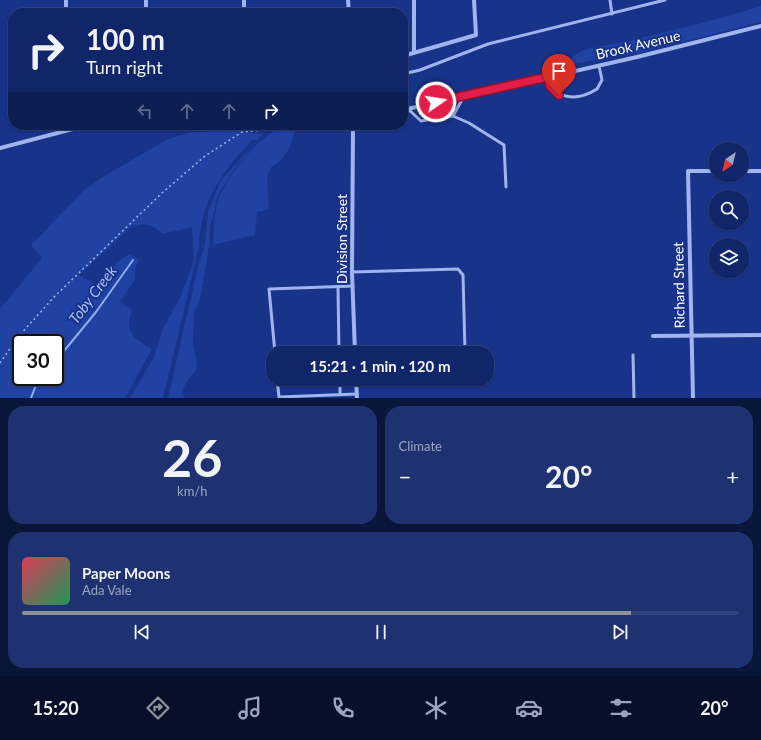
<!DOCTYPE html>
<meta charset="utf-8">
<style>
body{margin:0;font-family:Lato,sans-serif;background:#1e3271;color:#f1f3f6;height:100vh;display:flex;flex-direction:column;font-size:15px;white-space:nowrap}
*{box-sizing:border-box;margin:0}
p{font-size:13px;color:#9ca5c0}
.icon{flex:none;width:22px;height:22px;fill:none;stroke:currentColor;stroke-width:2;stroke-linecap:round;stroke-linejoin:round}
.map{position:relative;height:398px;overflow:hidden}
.details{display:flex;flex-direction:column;gap:8px;padding:8px;background:#091539;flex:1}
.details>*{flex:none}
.guide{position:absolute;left:8px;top:8px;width:400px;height:122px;border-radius:16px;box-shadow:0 1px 3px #0004,0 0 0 1px #30437c;background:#112668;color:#f1f3f6;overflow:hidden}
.needle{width:26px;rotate:215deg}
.buttons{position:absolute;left:709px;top:142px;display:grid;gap:8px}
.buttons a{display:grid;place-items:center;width:40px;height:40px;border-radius:50%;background:#112668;box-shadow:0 1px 3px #0004,0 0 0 1px #30437c;font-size:20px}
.speed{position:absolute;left:12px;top:334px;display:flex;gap:8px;font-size:20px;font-weight:700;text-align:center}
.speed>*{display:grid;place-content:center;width:52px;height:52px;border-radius:50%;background:#112668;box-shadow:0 1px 3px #0004,0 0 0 1px #30437c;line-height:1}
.speed .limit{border:2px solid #111;border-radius:6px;background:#fff;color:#111}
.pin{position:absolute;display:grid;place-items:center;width:34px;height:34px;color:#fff;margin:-41px -17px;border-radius:50% 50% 50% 0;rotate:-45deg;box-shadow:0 0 4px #0007}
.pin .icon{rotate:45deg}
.me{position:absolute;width:44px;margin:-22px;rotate:77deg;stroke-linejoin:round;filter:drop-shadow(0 0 3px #0008)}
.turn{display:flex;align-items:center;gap:14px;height:84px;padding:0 12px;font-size:18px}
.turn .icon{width:52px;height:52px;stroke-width:2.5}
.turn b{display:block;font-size:28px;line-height:34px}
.lanes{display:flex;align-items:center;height:38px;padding:0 12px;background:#0003;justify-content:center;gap:20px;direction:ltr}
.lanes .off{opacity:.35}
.big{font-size:30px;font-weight:700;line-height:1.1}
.details .card{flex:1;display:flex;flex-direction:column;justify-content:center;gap:6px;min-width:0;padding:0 14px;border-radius:16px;background:#1e3271}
.details .dial{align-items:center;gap:0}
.dial b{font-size:52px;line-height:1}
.song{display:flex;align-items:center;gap:12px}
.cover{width:48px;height:48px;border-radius:6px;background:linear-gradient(135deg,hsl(350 70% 55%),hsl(150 70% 35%))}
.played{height:4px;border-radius:2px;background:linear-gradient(90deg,#8c9099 85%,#30437c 85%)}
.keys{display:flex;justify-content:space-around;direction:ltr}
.heat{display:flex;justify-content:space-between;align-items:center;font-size:22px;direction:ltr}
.details .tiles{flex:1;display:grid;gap:8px;grid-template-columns:1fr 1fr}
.card:last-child{grid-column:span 2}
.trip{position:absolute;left:266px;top:346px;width:228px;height:40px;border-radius:16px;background:#112668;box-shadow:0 1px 3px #0004,0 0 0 1px #30437c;font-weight:700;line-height:40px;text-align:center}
.dock{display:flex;height:64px;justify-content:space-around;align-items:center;background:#070f2a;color:#9ca5c0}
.dock .icon{width:28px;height:28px}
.dock .selected{color:#8c9099}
.dock b{font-size:18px;color:#f1f3f6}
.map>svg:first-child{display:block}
</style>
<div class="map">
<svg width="761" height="398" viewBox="0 0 761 398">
<rect width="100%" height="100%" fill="#17338a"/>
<path fill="#2042a3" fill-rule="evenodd" d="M761,6v16l-122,31 -66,11 -1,-6c5,-5 9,-7 16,-9 12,-4 32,-5 45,-9 43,-10 86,-21 128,-34z
M284,125h13l-8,24 -9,12 -9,6 -4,11 2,31 -12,3 -2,23 -42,10c1,-16 1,-36 7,-50 10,-21 29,-46 48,-60 5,-4 11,-6 16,-10z
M236,131l27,3 -31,38 -14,23 -8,33v13l-10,59 -6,12 -1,30 4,21 -1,7 -9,11 -5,10 3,7h-17l31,-136 6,-17 3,-34 13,-31 36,-39 -4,-2c-31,33 -53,62 -54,108l-36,151h-33l24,-41 9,-28 18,-34 9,-23 4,-13 -2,-32 -29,7c-10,-9 -19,-13 -32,-7l-52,48 20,12 18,-25 13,-8 9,6 -4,9v10l-15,23 12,8c-8,23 2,29 20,39l-27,49h-125v-89l42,-51 -11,-13 53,-55 22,-15 62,-36 25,-7zM21,343h34v34h-34z"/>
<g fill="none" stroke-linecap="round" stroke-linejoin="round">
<path stroke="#93acf1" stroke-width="2" d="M55,362l41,-50 37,-52
M31,398l5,-13 7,-8"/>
<path stroke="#a0b5ee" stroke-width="1.5" stroke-dasharray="2 3" stroke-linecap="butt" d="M0,363l18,-26 37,-41 107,-103 43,-37 37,-24 74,-7"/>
<path stroke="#a0b5ee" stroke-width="3" d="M610,0l2,14
M403,74l17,-4 68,-26 177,-44
M547,77c8,24 31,24 50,12l5,-9 -3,-14
M464,96l-11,20 16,7 35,22 2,42
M408,109l13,12 32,-5
M352,272l106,-3 5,6 2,77
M338,287l1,66
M275,353l-6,-64 84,-3
M633,355l1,43
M277,379l2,18 78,-3
M340,379v16"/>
<path stroke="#a0b5ee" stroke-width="4" d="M66,0v13
M146,0v13
M348,0l1,13
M414,0v53
M244,13v-13
M403,56l73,-21 -2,-35
M403,110l234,-53 124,-31
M353,125l-1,147 3,81
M0,148l88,-23
M742,171h19
M653,336l108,-1
M356,379l1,19
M693,398l-5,-227h28"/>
</g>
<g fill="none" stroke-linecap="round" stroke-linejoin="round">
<g stroke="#92132f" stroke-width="10">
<path id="route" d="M436,102l111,-25 3,9 9,9"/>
</g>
<use href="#route" stroke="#e11d48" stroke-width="7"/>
</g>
<g text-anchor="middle" stroke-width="4" stroke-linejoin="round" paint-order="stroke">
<g font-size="14" fill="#fff" stroke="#17338a">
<text transform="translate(638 45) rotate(-13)" y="5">Brook Avenue</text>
<text transform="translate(342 239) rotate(-90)" y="5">Division Street</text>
<text transform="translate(679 285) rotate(-91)" y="5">Richard Street</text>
</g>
<g font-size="15" font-style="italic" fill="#acbff5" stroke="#17338a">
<text transform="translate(93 295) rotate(-53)" y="5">Toby Creek</text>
</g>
</g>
</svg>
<div class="buttons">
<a><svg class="needle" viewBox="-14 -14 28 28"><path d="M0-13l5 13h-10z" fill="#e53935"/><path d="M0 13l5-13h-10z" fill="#9ca5c0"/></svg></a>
<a><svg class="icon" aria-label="search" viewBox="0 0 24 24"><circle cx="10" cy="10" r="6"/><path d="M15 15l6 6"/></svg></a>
<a><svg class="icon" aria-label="layers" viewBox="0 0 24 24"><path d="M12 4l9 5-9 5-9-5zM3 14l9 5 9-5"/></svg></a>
</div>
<div class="speed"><div class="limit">30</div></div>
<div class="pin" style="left:559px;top:95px;background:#d93025"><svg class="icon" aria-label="arrive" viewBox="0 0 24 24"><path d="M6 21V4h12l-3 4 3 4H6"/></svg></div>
<svg class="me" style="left:436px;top:102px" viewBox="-20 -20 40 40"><circle r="17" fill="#e11d48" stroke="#fff" stroke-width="3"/><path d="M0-11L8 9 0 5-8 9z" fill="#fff"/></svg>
<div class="trip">15:21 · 1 min · 120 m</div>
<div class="guide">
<div class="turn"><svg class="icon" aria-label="right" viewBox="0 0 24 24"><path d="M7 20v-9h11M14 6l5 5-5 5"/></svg><div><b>100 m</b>Turn right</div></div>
<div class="lanes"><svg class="icon off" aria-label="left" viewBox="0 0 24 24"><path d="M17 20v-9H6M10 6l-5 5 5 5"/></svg><svg class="icon off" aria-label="ahead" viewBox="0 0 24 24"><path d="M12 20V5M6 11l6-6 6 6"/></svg><svg class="icon off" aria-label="ahead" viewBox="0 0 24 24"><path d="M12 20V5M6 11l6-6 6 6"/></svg><svg class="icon" aria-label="right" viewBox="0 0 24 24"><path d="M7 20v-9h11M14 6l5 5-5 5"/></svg></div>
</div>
</div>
<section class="details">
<div class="tiles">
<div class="card dial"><b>26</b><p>km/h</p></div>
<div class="card"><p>Climate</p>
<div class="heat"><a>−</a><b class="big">20°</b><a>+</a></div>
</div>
<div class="card">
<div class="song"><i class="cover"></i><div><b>Paper Moons</b><p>Ada Vale</p></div></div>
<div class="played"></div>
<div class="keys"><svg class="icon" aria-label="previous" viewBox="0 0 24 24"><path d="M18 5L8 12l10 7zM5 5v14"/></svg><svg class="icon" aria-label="pause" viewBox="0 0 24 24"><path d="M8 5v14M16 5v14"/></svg><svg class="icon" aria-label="next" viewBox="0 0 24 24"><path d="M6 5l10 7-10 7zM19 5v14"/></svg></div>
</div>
</div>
</section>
<nav class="dock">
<b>15:20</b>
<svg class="icon selected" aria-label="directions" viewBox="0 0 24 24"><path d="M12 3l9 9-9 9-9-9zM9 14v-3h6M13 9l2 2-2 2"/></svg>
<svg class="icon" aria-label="music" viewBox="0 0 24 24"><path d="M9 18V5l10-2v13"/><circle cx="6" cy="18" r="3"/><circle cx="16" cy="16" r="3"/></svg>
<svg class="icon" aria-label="phone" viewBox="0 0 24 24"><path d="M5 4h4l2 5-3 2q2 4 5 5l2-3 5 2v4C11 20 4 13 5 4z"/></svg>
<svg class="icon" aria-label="climate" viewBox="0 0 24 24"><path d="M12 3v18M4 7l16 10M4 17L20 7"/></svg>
<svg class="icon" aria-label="car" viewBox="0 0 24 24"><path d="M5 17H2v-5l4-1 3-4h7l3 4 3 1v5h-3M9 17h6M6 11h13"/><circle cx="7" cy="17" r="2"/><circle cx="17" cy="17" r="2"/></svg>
<svg class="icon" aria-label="filters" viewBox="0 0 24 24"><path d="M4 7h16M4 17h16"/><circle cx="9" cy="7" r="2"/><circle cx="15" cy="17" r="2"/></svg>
<b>20°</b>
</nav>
